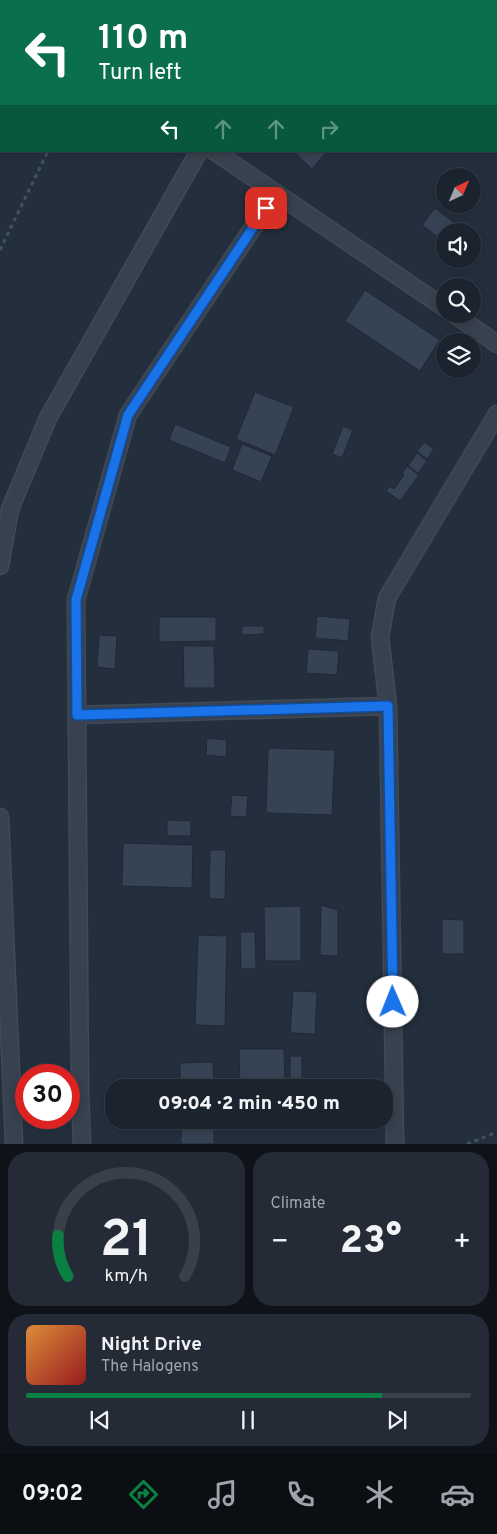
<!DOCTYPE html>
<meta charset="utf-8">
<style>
body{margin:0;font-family:Overpass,sans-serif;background:#242b36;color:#f1f3f6;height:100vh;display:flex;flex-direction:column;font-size:19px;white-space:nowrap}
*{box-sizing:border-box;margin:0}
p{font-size:16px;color:#a0a4aa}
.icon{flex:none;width:28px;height:28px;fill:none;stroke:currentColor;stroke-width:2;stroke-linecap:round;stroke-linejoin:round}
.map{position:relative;height:1144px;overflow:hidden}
.side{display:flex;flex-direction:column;gap:8px;padding:8px;background:#0f1319;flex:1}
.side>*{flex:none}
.hud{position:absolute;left:0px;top:0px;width:498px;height:152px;box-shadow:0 2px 8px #0003,0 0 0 1px #39404a;background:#0b6e4f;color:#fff;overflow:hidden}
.needle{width:32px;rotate:44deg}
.fabs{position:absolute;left:436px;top:168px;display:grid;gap:10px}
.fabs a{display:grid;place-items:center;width:45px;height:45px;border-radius:50%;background:#1b232e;box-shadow:0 2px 8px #0003,0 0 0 1px #39404a;font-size:25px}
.speed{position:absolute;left:15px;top:1064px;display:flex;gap:10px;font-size:25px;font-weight:700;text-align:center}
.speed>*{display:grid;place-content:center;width:65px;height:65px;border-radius:50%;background:#1b232e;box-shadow:0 2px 8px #0003,0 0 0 1px #39404a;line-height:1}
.speed .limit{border:8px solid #d22;background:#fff;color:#111}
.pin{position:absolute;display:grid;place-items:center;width:42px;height:42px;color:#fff;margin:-21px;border-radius:10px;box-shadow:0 2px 8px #0006}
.me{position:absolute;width:55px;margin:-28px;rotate:359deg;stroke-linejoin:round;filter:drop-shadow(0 0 4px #0008)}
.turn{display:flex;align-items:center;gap:18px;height:105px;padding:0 15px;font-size:22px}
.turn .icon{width:65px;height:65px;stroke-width:2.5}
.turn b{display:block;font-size:35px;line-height:42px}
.lanes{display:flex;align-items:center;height:48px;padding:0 15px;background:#0003;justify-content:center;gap:25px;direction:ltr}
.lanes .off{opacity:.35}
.big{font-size:38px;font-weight:800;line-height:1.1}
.side .tile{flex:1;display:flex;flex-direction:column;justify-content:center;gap:8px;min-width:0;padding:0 18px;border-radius:20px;background:#242b36}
.side .dial{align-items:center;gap:0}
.dial svg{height:130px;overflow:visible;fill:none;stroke:#39404a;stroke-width:7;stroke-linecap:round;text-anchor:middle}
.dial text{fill:#f1f3f6;stroke:none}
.song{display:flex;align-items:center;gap:15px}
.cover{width:60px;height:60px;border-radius:8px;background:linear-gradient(135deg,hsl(30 70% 55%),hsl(0 70% 35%))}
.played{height:5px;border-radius:2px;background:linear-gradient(90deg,#0b8043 80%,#39404a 80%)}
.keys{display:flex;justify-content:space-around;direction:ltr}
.heat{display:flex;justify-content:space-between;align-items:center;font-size:28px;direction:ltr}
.side .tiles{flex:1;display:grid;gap:8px;grid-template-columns:1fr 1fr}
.tile:last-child{grid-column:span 2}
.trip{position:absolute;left:105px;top:1079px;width:288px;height:50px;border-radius:20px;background:#1b232e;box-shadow:0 2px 8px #0003,0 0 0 1px #39404a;font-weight:800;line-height:50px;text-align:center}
.tabs{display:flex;height:80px;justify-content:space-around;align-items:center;background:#0b0e12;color:#a0a4aa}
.tabs .icon{width:35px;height:35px}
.tabs .current{color:#0b8043}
.tabs b{font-size:22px;color:#f1f3f6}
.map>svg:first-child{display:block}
</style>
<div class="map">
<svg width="497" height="1144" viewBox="0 0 497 1144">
<rect width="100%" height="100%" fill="#242f3e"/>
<path fill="#364354" stroke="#1f2835" d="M293,151h34l-15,18z
M435,208l29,22 -1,1h-18v16l-8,-6 2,-3 -17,-13z
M365,290l75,50 -20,31 -75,-50z
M255,392l39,15 -19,48 -39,-16z
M175,424l56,23 -6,16 -56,-23z
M343,426l10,4 -11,28 -10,-4z
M424,442l10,7 -7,10 -10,-8z
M242,444l30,12 -11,26 -29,-12z
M417,453l10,8 -9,12 -10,-7z
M407,466l12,9 -19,26 -14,-10 4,-5 4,3 10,-14 -2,-2z
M317,616l33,3 -2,22 -33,-3z
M159,617h57v24l-57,1z
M242,626h22v8l-22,1z
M99,635l18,1 -2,33 -18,-2z
M183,646h31l1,42h-31z
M308,649l31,2 -2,24 -31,-2z
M207,738l20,2 -1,17 -20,-2z
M268,748l67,2 -3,65 -66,-2z
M232,795l16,1 -2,21 -16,-1z
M167,820l24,1v15h-24z
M123,843l70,2 -1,43 -70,-2z
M210,850h16l-1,49h-16z
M321,905l17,5v46l-18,-1z
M301,906v55h-36l-1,-54z
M442,919l22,1v34h-22z
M240,932h15l1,37h-15z
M198,935l29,1 -2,90 -30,-1z
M293,991l24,1 -2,42 -25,-1z
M239,1049h45l1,39h-45z
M290,1056h12v32h-12z
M213,1062l1,26h-34v-25z
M181,1120h33v24h-33z"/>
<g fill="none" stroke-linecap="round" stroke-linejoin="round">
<g stroke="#414a57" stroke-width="19">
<path id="street" d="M282,1l1,-1
M214,151l231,157
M454,314l43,30
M0,566l10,-57 38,-91 151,-267
M77,715l311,-9
M0,817l14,327
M82,1144l-2,-52 -4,-492 52,-185 148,-222
M395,1144l-7,-438 -8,-69 7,-39 110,-184"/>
</g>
<path stroke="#3f5557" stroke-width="3" stroke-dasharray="4 4" stroke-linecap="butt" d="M122,1l1,-1
M0,250l48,-99
M467,1144l30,-12"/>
<use href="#street" stroke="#38414e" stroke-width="16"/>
</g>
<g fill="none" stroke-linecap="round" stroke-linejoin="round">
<g stroke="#114b97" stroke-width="12">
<path id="route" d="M266,208l-138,207 -52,185 1,115 311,-9 5,296"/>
</g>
<use href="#route" stroke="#1a73e8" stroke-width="9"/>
</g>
</svg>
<div class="fabs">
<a><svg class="needle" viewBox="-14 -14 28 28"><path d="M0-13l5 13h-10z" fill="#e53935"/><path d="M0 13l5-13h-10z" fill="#a0a4aa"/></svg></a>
<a><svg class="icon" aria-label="sound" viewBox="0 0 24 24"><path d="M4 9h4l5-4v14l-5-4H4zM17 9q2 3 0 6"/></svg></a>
<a><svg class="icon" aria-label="search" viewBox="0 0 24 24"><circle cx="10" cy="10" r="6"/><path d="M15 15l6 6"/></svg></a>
<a><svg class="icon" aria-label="layers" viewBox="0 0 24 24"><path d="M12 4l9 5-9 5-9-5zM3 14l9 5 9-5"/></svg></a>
</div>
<div class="speed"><div class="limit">30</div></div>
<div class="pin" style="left:266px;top:208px;background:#d93025"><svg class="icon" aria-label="arrive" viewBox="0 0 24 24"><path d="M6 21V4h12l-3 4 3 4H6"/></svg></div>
<svg class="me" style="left:393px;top:1002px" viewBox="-20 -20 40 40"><circle r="19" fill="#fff"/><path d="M0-13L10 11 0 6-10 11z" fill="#1a73e8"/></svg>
<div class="trip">09:04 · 2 min · 450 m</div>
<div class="hud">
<div class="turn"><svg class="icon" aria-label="left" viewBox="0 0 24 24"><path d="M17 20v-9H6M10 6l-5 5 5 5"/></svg><div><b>110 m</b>Turn left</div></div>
<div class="lanes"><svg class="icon" aria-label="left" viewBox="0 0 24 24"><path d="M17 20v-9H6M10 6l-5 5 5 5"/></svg><svg class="icon off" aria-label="ahead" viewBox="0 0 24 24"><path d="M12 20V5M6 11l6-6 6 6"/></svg><svg class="icon off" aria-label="ahead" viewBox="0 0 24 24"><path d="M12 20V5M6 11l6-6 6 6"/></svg><svg class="icon off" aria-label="right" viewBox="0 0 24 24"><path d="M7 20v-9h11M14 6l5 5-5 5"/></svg></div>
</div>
</div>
<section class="side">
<div class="tiles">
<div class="tile dial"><svg viewBox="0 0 100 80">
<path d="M14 69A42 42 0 1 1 86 69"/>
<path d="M14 69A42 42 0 0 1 8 44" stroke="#0b8043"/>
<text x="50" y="56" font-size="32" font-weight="700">21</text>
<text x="50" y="72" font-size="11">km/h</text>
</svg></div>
<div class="tile"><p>Climate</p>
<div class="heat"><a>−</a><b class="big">23°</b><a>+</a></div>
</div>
<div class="tile">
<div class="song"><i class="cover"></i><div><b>Night Drive</b><p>The Halogens</p></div></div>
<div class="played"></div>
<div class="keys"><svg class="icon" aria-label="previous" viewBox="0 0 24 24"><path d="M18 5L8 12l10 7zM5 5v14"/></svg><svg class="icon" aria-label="pause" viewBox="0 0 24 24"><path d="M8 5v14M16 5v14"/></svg><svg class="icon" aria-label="next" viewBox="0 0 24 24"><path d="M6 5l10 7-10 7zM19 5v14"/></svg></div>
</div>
</div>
</section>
<nav class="tabs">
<b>09:02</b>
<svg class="icon current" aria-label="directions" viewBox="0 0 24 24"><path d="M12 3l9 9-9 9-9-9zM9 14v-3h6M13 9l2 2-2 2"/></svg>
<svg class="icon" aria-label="music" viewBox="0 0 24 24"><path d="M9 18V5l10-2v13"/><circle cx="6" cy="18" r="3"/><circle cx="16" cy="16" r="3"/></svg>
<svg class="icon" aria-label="phone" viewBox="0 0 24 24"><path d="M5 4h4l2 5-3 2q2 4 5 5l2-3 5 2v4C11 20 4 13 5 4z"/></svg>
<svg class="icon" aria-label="climate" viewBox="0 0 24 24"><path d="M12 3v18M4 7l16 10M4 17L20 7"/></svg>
<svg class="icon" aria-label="car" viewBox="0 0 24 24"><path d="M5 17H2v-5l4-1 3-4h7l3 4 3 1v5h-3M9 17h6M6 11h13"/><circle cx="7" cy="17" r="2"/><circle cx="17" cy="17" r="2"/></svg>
</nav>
